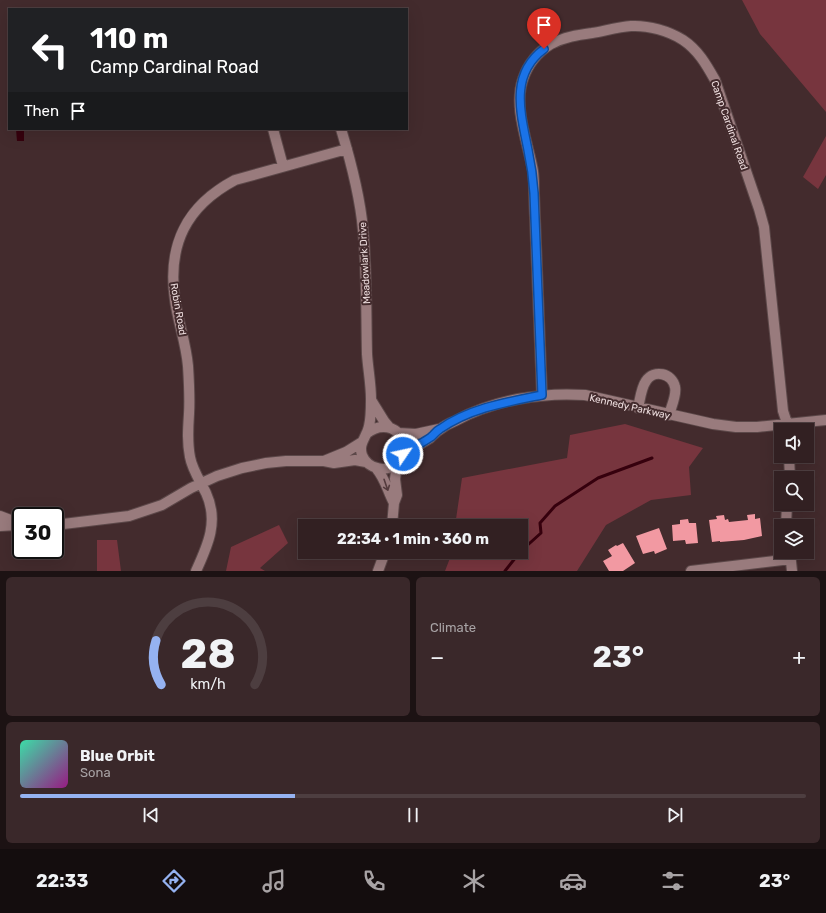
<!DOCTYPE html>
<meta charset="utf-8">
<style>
body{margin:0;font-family:Rubik,sans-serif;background:#3a282a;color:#f1f3f6;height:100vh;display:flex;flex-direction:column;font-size:15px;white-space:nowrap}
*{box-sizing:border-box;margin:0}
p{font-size:13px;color:#a8a3a5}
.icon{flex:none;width:22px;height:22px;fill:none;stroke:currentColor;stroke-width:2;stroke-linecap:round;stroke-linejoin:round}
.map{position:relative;height:571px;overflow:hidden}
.details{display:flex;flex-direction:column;gap:6px;padding:6px;background:#1c1213;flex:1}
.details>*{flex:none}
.guide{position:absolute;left:8px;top:8px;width:400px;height:122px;border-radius:0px;box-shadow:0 4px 16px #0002,0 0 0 1px #4d3e40;background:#202124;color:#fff;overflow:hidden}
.controls{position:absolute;left:774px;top:423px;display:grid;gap:8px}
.controls a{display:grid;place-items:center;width:40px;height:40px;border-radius:0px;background:#322022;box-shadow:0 4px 16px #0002,0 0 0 1px #4d3e40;font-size:20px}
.speed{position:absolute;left:12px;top:507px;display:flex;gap:8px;font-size:20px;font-weight:700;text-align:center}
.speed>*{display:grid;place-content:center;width:52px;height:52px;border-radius:50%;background:#322022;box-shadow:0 4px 16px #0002,0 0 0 1px #4d3e40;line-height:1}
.speed .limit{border:2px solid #111;border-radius:6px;background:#fff;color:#111}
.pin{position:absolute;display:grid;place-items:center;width:34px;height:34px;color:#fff;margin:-41px -17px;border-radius:50% 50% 50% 0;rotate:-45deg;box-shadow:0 0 4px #0007}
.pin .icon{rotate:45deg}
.me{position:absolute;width:44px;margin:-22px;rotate:56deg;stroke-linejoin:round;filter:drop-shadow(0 0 3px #0008)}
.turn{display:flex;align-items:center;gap:14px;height:84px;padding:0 16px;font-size:18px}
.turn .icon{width:52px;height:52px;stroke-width:2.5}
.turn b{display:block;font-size:28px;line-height:34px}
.then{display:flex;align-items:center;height:38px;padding:0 16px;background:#0003;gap:8px;font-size:15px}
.big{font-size:30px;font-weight:700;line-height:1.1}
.details .card{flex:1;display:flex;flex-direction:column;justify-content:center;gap:6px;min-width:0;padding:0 14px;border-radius:6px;background:#3a282a}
.details .dial{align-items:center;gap:0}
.dial svg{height:104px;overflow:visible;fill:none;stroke:#4d3e40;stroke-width:7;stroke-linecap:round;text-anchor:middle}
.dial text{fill:#f1f3f6;stroke:none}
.song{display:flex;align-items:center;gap:12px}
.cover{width:48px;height:48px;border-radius:6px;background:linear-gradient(135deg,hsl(160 70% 55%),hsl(310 70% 35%))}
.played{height:4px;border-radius:2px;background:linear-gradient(90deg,#95b2f1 35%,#4d3e40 35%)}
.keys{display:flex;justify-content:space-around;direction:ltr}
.heat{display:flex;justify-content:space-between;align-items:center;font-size:22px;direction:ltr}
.details .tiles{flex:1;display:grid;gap:6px;grid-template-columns:1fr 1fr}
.card:last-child{grid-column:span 2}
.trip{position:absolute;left:298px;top:519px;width:230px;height:40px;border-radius:0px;background:#322022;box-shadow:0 4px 16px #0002,0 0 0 1px #4d3e40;font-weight:700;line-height:40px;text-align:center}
.dock{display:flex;height:64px;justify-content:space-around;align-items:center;background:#140d0e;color:#a8a3a5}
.dock .icon{width:28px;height:28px}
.dock .on{color:#95b2f1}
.dock b{font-size:18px;color:#f1f3f6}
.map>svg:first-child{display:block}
</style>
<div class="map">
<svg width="826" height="571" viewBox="0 0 826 571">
<rect width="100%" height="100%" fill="#432b2d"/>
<path fill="#77353e" d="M742,0h84v112l-66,-78z
M826,136v39l-8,14 -15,-12z
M625,424l78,24 -14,19 2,28 -40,5 -45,25 -29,46h-132l5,-13 1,-6h70v-26h-66l7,-48 105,-20 3,-23z
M279,525l9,18 -28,25 5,3h-39l5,-24z
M97,540h20l4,31h-24z"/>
<path fill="#36000d" d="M16,129h8v12h-7z"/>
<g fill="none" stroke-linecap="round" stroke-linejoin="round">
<path stroke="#36000d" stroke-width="3" d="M521,551l20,-18 -1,-10 15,-17 43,-28 54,-20
M505,571l15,-19"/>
</g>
<path fill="#f299a2" d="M755,514v5l5,-1 2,18 -18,4 -24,2v-1l-8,1 -3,-22 8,-1 -1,-3 8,-1 1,5 3,-1 1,3 19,-2 -1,-5z
M688,519l1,4h7l2,20 -12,1 -1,-4 -12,1 -1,-16 8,-1v-4z
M659,528l8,21 -12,5 -1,-3 -11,3 -7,-18z
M623,543l12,20 -12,8h-14l-6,-10 9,-5 -4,-6 8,-5 1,1z"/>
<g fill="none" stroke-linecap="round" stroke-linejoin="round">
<g stroke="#5c4849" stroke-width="12">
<path id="minor" d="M273,129l10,37
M341,129c10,33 19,66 22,101 4,40 3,83 4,124 1,15 4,30 4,45 0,9 0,19 -2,27 -2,11 -11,17 -7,29 6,15 27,19 37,6 17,-20 -9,-47 -33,-27
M542,395l-8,-202c0,-7 0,-15 -1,-22 -5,-28 -20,-64 -10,-92 5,-15 15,-27 28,-35 13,-7 27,-9 41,-11 12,-2 26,-6 39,-7 17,-1 38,5 52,14 15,10 23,24 32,40l44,129 5,18 19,184 4,12v7
M371,400l13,21 5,6
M638,408c2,-8 3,-20 8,-27 8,-12 26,-8 29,6 2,8 -4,20 -6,28
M398,433l18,1 23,-5
M402,456c9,-7 18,-12 28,-18 3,-3 6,-6 9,-8 5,-4 11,-7 16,-9 39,-21 86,-29 130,-26l128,29 23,3h21l69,-7
M789,456l1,22
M324,461l22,-9 16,-10
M376,468c10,12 11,22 18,35
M0,516l21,8
M55,525l74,-9 33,-11 29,-17 26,-12 25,-8 24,-5 20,-2h38l10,2 21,-3 11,2
M0,526l18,-1
M392,526l2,-23 3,-8 -2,-16 2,-15
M786,526l1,-22
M790,552l2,19
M196,571c12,-26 23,-50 10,-78 -6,-12 -14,-24 -16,-36 -3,-15 -2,-28 -1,-43 1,-16 0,-32 -1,-48 -2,-23 -10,-44 -13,-66 -8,-55 11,-94 60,-120l112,-31
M378,571l7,-19
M691,571l100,-12"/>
</g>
<use href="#minor" stroke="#997b7d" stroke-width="10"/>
</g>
<defs><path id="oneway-shaft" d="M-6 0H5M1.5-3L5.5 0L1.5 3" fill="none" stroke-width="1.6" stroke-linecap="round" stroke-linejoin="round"/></defs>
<use stroke="#543b3d" href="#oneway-shaft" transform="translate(386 485) rotate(71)"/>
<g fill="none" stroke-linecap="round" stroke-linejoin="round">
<g stroke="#114b97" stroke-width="10">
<path id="route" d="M403,454l-1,2c9,-8 19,-12 29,-19 3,-2 5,-6 9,-8 30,-21 67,-27 102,-34l-8,-202c-1,-15 -3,-29 -6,-43 -7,-36 -19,-75 16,-101"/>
</g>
<use href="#route" stroke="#1a73e8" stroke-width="7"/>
</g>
<g text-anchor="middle" stroke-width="4" stroke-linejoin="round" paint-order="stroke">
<g font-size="10" fill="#edddde" stroke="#432b2d">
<text transform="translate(730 125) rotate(71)" y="4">Camp Cardinal Road</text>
<text transform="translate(364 263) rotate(-93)" y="4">Meadowlark Drive</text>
<text transform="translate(179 309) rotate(80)" y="4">Robin Road</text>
<text transform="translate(630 406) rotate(13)" y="4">Kennedy Parkway</text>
</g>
</g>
</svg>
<div class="controls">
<a><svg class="icon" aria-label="sound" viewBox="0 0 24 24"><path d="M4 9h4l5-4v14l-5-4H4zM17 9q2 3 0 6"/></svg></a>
<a><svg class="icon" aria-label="search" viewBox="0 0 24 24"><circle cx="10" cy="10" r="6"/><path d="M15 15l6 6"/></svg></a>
<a><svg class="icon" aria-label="layers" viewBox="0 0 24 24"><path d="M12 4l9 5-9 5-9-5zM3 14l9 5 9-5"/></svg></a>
</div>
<div class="speed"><div class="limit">30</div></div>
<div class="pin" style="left:544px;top:49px;background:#d93025"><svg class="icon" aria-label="arrive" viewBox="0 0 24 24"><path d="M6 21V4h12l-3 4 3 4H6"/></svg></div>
<svg class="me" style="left:403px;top:454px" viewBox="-20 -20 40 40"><circle r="17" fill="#1a73e8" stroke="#fff" stroke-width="3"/><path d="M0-11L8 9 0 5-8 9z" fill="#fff"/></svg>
<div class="trip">22:34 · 1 min · 360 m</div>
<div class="guide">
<div class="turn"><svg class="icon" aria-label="left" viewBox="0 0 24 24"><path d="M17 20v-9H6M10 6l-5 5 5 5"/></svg><div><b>110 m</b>Camp Cardinal Road</div></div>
<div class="then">Then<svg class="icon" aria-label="arrive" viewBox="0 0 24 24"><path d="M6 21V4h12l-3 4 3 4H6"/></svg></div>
</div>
</div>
<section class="details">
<div class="tiles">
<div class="card dial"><svg viewBox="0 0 100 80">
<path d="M14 69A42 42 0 1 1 86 69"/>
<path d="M14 69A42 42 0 0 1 10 35" stroke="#95b2f1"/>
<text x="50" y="56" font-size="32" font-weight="700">28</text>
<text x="50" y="72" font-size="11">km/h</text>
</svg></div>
<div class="card"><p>Climate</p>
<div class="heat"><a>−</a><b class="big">23°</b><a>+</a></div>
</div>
<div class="card">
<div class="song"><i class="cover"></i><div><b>Blue Orbit</b><p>Sona</p></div></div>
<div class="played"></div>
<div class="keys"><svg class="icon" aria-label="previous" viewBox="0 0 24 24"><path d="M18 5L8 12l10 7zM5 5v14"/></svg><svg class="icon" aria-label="pause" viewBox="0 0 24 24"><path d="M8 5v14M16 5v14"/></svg><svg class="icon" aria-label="next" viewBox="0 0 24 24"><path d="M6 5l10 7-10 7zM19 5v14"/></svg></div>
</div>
</div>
</section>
<nav class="dock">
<b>22:33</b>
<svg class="icon on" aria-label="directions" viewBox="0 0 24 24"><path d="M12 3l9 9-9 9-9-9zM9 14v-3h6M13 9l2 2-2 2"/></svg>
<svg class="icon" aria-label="music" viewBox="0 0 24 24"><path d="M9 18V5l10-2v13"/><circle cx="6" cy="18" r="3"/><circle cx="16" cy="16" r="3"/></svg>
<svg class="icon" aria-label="phone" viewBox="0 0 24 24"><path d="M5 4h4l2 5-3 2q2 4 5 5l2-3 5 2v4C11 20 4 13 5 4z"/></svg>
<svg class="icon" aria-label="climate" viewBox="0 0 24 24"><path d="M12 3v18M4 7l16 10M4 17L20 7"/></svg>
<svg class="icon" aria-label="car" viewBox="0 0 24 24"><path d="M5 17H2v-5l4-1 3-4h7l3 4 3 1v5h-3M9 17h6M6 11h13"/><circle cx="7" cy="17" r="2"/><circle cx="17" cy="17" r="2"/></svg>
<svg class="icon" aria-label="filters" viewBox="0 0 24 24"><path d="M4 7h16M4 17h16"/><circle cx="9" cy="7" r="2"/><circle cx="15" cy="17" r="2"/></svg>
<b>23°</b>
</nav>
